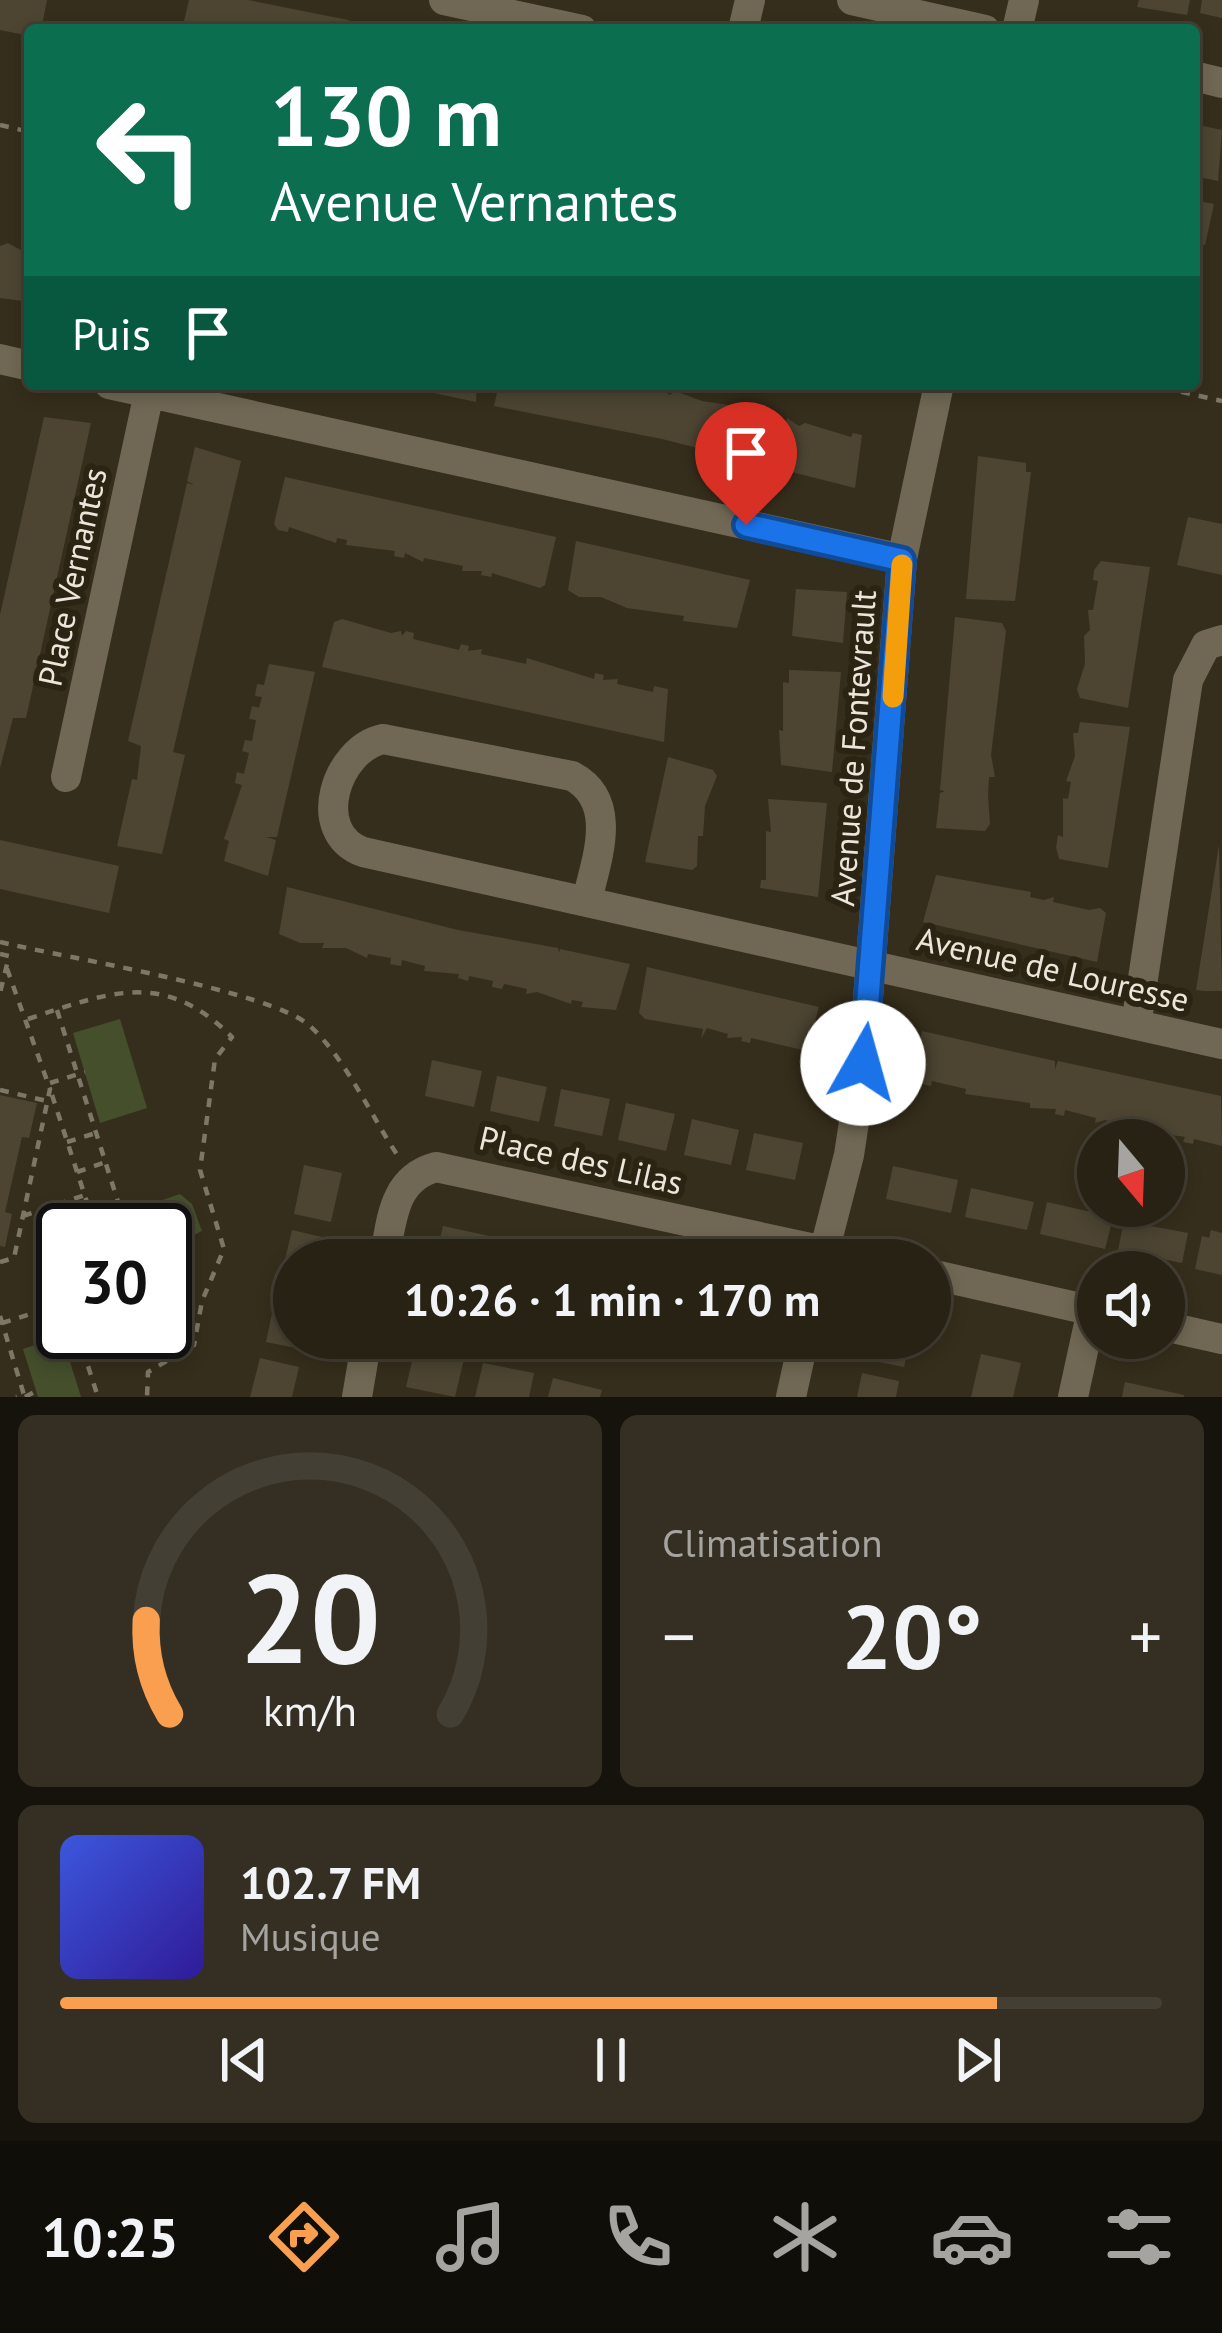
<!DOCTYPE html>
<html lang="fr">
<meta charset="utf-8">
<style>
body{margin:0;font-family:"PT Sans",sans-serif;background:#342f22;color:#f1f3f6;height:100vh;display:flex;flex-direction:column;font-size:45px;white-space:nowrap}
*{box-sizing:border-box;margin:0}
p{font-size:39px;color:#a5a4a0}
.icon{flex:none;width:66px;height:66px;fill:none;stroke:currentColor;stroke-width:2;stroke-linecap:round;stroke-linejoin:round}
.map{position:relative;height:1397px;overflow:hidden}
.panel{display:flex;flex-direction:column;gap:18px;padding:18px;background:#16130c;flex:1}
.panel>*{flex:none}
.banner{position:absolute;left:24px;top:24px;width:1176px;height:366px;border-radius:12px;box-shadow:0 6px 18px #0003,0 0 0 3px #443f34;background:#0b6e4f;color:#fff;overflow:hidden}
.needle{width:78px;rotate:161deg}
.tools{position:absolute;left:1077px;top:1119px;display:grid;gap:24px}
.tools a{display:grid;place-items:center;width:108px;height:108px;border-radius:50%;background:#282215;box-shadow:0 6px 18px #0003,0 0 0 3px #443f34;font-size:60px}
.speed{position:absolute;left:36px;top:1203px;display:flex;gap:24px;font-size:60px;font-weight:700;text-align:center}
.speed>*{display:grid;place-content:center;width:156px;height:156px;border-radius:50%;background:#282215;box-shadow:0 6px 18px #0003,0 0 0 3px #443f34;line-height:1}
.speed .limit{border:6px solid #111;border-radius:18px;background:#fff;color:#111}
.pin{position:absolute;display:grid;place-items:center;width:102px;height:102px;color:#fff;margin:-123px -51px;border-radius:50% 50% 50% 0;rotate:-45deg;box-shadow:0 0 12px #0007}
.pin .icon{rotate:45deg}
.me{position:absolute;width:132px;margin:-66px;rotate:7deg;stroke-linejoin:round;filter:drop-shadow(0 0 9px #0008)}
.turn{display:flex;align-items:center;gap:42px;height:252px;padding:0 48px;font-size:54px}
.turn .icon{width:156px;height:156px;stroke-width:2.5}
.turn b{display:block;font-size:84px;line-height:102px}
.then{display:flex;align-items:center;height:114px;padding:0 48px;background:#0003;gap:24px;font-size:45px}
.big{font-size:90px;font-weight:800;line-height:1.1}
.panel .tile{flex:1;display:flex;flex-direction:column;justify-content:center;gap:18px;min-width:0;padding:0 42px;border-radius:18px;background:#342f22}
.panel .dial{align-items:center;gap:0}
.dial svg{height:312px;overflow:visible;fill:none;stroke:#443f34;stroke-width:7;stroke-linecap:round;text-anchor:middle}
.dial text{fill:#f1f3f6;stroke:none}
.song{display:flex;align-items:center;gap:36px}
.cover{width:144px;height:144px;border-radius:18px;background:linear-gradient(135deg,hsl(230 70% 55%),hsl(250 70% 35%))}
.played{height:12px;border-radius:6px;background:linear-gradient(90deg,#fa9f4f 85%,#443f34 85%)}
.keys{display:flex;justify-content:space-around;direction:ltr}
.heat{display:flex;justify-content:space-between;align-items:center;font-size:66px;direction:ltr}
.panel .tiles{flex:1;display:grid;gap:18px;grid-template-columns:1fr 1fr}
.tile:last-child{grid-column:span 2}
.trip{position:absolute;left:273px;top:1239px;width:678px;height:120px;border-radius:60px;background:#282215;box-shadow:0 6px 18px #0003,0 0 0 3px #443f34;font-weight:800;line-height:120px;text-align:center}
.menu{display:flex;height:192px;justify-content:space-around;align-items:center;background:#100e08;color:#a5a4a0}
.menu .icon{width:84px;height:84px}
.menu .on{color:#fa9f4f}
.menu b{font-size:54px;color:#f1f3f6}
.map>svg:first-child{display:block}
</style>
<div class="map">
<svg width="1222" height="1397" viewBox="0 0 1222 1397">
<rect width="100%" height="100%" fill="#362e1c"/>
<path fill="#454f2c" d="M120,1019l27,89 -47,15 -27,-90z
M180,1194l12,10 10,27 -37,18v-19h-16l-1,-25z
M62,1336l19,61h-43l-15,-48z"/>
<path fill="#4d4532" d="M0,0h47l-6,30h-11v6l-30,-6z
M189,0h59l100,20 19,10h-185z
M1139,0h51l-3,15 -50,-8z
M1202,0h20v18l-22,-5z
M1194,124l28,6 -4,51 -24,-5z
M1194,200l20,4 -9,41 -11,-2z
M8,243l22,12v47l-30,-4v-52z
M411,384h66l-1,18 -66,-14z
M499,384h119l38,7 1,-4 13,8 5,-4 27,10 47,7 -1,4 38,11 1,-5 12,8 6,-3 46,14 2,-4 9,2 -7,53 -193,-49 -168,-33z
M44,417l47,6 -65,295h-13l-13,50v-153z
M195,447l46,14 -68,291 12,3 -23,99 -45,-8 15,-67 5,1 4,-34 -13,-5 59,-258 7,2 -7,-4z
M978,456l48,7v9h5l-16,129 -49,-2z
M285,477l271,60 -11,48 -5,3 -48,-15 -1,4 -10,-2 1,-4h-20l1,-5 -39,-8 -1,4 -18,-9 -1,5 -10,-2 1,-5 -49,-6 1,-5 -10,-2 -1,5 -47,-16 -1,5 -10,-2 -4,-6z
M1188,517l34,7v51l-45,-10z
M576,541l174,39 -13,48 -54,-7 1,-5 -57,-8 -26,-11h-22l-11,-7z
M1101,561l49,6 -22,141 -48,-10 -3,-9 8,-25 -1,-28 6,-6 -2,-20h5l5,-29 -5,-1 1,-10z
M796,589l51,3 -4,51 -51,-7z
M955,617l47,6 4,8 -15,124 4,22h-6l-1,19 2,28 -5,7 -49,-3 4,-35 5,-2 -5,-1z
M342,619l49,14 10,-2 1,5 4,-5 8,2 -1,6 46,11 2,-6 8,2 -1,5 14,-2 -1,5 23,5 22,5 1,-6 67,21 1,-6 9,2 -1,5 15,-1 -1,5 36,8 1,-6 14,3 -4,53 -342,-75 12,-45z
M269,664l46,8 -38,165h-11l10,3 -8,36 -44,-15 5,-20 -5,-2 18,-54 -7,-2 2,-11 7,2 5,-21 -7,-2 3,-11 7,1 4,-21 -7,-1 3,-13 7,2 3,-11 -7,-1 2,-12 7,1z
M789,670l52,2 -9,100 -51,-7 -2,-35 4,1v-49l6,1z
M1080,722l50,5 -22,141 -49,-9 -3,-12 2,-12 5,2v-39l5,1 3,-17 -5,-1 9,-25 -2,-23h5z
M668,757l45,13 4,6 -12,30 -2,30h-5l-1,30 -5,4 -47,-8z
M768,799l59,4 -9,94 -58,-9 1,-8h5v-49l5,1z
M0,840l119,26 -10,47 -109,-24z
M1219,845l3,146h-17l-9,-1z
M936,875l95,17 -1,5 14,3 10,-3 -1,5 36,8 11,-2 6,5 -9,49 -174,-40z
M287,887l171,43 100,18 1,5 1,-4 70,15 -14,46 -35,-3 2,-5 -11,-2 -1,4 -34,-12 -11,2 1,-5 -23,-5 -2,5 -10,-2 1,-6 -24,-5 -1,5 -10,-3 1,-4 -35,-3 1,-5 -23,-6 -1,6 -11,-2 1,-6 -23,-4 -1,4 -21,-10h-24l2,-5h-24l-21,-9z
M647,967l172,40 -12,44 -56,-13 -1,5 -9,-2 1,-4 -15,1 1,-4 -21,-6 -6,11 2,-10 -58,-10 -6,-6z
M922,1031l133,30v8l3,-8 163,35 1,50 -28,-7 -1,5 -10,-2 2,-5 -13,-2 -1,4 -66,-19 -10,3 1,-5 -31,-8 -1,6 -9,-2 1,-5 -26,-1v-5l-65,-9 1,-5 -34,-8 -1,5 -10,-2 -7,-8z
M432,1060l50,11 -8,36 -49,-11z
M497,1076l50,11 -8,35 -49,-11z
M561,1089l49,10 -8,37 -48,-10z
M0,1095l37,8 -8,35 -7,-1 -17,75 7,2 -7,33 -5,-1z
M626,1103l49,11 -9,37 -48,-11z
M692,1119l47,11 -8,35 -47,-10z
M754,1133l49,10 -8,37 -49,-10z
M304,1165l38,8 -11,49 -37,-8z
M893,1166l65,14 -7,33 -65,-14z
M971,1188l63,14 -7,28 -62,-13z
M1047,1202l66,15 -8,32 -65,-15z
M1124,1221l64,12 -6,30 -64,-13z
M443,1226l51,11 -6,23h-53z
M292,1230l34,8 -5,22h-27v20l-13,-3z
M1211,1230l11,3v42l-27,-6 7,-33 7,2z
M528,1242l31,10 -2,8h-49l3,-17 16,3z
M276,1294l18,4v40h9l-2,11 -35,-7z
M731,1338h17l-3,14 -16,-4z
M870,1338h40l-6,29 -39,-8z
M415,1348l49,11 -9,38 -49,-10z
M981,1354l40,9 -8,34h-42z
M260,1358l39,9 -7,30h-42z
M483,1363l51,10 -5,24h-54z
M862,1373l37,8 -3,16h-39z
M553,1378l49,12 -2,7h-52z
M1125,1382l59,13v2h-62z"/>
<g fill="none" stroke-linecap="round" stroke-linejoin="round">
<path stroke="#7e7768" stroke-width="4.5" stroke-dasharray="9 9" stroke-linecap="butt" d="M0,125l30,7
M1146,384l76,17
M0,942c62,15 272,49 310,84 36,33 61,90 88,130
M0,954l9,2 -9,37
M57,1010l70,220
M28,1019c82,-27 136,-50 204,18l-17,22 -15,111 24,79 -22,52 -8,44 -46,27 -1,25
M50,1083l35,-11
M0,1090l47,11
M52,1095l44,135
M67,1142l29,-9
M77,1172l29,-10
M45,1208l18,58
M90,1212l28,-10
M23,1216l62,-21
M0,1262l14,-4 36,-169 -44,-123
M0,1316l24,79 -8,2
M2,1323l61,-19
M77,1332l21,65
M25,1397l11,-6"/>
<path stroke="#706854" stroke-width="30" d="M444,0l138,30
M852,0l133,30
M743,30l7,-30
M1017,30l7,-30
M1194,76l28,7
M0,359l30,7
M109,384l793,175
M66,777l83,-384
M587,900c10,-42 32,-99 -15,-124l-189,-37c-47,10 -74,93 -20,113l859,192
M1136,1025l52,-345 18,-35 16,-5
M384,1260c8,-39 8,-81 52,-93l430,93
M822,1260l27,-105 14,-92 39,-504 37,-175
M930,1274l168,38
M1164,1326l58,13
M357,1397l10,-59
M791,1397l13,-59
M1073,1397l19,-87"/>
</g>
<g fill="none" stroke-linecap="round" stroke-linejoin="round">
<g stroke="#114b97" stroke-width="30">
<path id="route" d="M746,525l156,35 -39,503"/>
</g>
<use href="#route" stroke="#1a73e8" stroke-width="21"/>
<path stroke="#f59e0b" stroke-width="21" d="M893,697l9,-132"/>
</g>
<g text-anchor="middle" stroke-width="12" stroke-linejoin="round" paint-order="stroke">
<g font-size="33" fill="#ebe6db" stroke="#2c2413">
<text transform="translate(72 577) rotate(-78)" y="12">Place Vernantes</text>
<text transform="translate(853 748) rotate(-86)" y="12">Avenue de Fontevrault</text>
<text transform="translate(1053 969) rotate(13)" y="12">Avenue de Louresse</text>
<text transform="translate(581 1160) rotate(13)" y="12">Place des Lilas</text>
</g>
</g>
</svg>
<div class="tools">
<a><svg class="needle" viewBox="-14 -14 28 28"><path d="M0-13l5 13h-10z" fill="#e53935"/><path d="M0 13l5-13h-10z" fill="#a5a4a0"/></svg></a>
<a><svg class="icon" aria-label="sound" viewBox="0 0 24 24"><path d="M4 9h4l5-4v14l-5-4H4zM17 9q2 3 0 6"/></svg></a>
</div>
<div class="speed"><div class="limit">30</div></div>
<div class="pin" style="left:746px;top:525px;background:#d93025"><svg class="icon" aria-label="arrive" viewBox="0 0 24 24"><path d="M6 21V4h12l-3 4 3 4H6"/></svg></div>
<svg class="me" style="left:863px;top:1063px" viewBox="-20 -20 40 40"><circle r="19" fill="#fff"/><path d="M0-13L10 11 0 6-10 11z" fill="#1a73e8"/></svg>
<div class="trip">10:26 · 1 min · 170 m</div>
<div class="banner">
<div class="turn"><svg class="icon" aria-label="left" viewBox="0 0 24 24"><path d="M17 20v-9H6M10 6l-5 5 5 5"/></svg><div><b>130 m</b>Avenue Vernantes</div></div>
<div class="then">Puis<svg class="icon" aria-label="arrive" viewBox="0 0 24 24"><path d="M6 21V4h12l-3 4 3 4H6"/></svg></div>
</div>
</div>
<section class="panel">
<div class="tiles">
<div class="tile dial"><svg viewBox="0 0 100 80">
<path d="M14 69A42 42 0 1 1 86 69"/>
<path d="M14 69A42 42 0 0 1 8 45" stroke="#fa9f4f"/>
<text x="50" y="56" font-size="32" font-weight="700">20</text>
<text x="50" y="72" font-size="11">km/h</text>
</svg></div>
<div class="tile"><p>Climatisation</p>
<div class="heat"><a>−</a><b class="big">20°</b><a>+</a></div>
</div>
<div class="tile">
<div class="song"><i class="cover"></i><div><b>102.7 FM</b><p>Musique</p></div></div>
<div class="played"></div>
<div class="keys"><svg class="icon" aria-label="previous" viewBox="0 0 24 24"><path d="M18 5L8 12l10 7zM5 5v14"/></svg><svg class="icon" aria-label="pause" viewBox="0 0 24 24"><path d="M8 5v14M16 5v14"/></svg><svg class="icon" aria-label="next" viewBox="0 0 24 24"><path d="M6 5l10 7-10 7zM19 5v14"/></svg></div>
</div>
</div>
</section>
<nav class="menu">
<b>10:25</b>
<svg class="icon on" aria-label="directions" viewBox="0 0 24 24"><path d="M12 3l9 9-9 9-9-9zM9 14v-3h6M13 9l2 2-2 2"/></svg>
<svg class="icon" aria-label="music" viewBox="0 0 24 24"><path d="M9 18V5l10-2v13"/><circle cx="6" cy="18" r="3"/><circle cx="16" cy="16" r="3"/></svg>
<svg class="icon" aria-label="phone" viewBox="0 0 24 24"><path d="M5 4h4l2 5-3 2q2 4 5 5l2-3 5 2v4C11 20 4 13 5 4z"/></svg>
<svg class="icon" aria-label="climate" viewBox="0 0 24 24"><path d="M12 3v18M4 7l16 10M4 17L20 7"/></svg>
<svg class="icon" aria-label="car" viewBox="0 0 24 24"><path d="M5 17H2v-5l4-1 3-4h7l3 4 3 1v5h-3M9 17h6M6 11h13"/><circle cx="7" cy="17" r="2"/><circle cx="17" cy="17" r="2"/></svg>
<svg class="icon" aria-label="filters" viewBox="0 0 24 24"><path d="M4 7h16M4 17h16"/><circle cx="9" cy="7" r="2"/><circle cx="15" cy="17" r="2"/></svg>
</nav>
